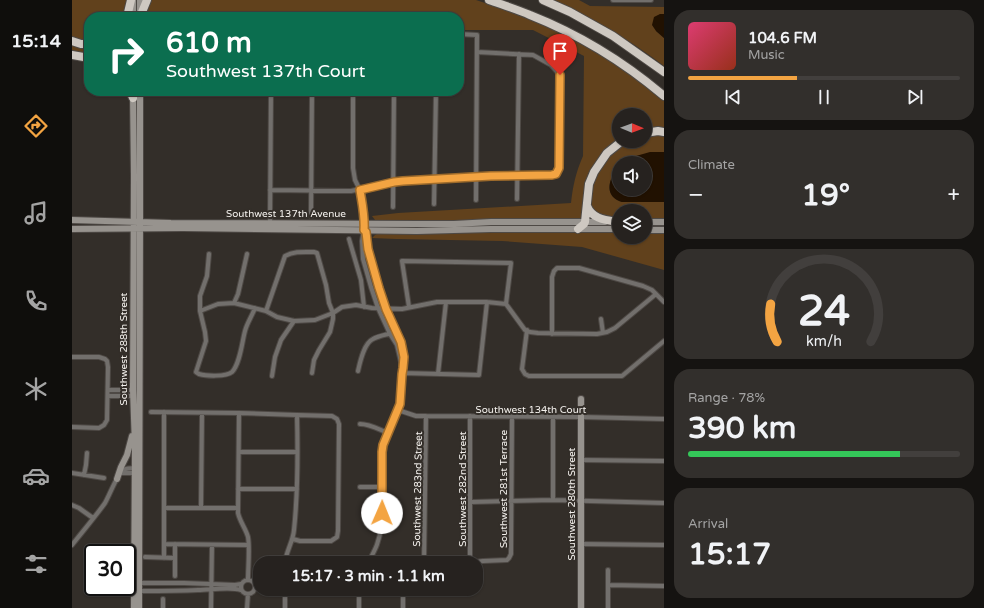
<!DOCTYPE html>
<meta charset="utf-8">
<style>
body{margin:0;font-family:"Varela Round",sans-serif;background:#322f2c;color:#f1f3f6;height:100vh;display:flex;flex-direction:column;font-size:15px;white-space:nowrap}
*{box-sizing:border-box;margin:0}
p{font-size:13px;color:#a4a4a4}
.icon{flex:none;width:22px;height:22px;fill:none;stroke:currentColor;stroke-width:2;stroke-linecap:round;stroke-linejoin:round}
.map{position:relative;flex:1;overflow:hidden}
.panel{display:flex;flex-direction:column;gap:10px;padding:10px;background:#151311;width:320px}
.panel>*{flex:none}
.banner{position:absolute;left:12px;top:12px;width:380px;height:84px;border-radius:16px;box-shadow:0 1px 3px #0004,0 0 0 1px #423f3d;background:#0b6e4f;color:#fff;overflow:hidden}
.needle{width:26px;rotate:91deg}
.buttons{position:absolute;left:540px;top:108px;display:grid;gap:8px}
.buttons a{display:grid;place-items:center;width:40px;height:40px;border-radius:50%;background:#26221f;box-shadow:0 1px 3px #0004,0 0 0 1px #423f3d;font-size:20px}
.speed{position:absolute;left:12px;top:544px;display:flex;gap:8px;font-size:20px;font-weight:700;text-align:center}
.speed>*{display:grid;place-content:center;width:52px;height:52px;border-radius:50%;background:#26221f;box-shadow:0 1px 3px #0004,0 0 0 1px #423f3d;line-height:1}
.speed .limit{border:2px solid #111;border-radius:6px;background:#fff;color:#111}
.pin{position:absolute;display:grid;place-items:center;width:34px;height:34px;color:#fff;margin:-41px -17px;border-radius:50% 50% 50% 0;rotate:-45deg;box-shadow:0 0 4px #0007}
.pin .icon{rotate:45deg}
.me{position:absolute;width:44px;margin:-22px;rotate:1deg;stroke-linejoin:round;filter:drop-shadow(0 0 3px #0008)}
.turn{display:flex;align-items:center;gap:14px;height:84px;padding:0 16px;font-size:18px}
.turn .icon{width:52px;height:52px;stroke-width:2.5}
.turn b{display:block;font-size:28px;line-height:34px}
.big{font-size:30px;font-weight:700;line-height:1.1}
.panel .widget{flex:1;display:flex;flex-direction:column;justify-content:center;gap:6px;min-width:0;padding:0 14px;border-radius:16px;background:#322f2c}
.panel .dial{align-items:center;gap:0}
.dial svg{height:104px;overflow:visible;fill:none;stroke:#423f3d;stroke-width:7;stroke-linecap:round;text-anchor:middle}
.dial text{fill:#f1f3f6;stroke:none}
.song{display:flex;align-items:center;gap:12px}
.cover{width:48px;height:48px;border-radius:6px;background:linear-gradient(135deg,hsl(340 70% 55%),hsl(10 70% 35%))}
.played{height:4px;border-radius:2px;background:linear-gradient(90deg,#f3a442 40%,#423f3d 40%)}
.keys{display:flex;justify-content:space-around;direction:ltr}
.heat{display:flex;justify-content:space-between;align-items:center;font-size:22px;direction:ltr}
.charge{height:6px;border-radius:3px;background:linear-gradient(90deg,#34c759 78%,#423f3d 0)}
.trip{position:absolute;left:181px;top:556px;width:230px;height:40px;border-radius:16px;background:#26221f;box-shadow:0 1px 3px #0004,0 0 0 1px #423f3d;font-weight:700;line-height:40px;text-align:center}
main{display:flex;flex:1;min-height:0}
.menu{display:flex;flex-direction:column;width:72px;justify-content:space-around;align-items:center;background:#0f0e0c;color:#a4a4a4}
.menu .icon{width:28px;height:28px}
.menu .current{color:#f3a442}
.menu b{font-size:18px;color:#f1f3f6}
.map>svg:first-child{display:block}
</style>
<main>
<nav class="menu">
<b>15:14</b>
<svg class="icon current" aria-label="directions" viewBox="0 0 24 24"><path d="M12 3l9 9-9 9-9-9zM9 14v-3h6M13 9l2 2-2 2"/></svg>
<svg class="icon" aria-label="music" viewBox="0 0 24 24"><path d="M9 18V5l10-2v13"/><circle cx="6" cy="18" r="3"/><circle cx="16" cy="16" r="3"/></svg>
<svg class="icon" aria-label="phone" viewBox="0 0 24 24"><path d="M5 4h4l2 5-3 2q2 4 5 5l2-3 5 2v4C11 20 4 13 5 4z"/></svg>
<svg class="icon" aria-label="climate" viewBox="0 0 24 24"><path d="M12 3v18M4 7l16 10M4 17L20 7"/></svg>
<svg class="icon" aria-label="car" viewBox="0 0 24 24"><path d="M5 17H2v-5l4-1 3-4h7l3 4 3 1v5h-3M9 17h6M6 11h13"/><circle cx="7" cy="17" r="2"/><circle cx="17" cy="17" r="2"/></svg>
<svg class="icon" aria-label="filters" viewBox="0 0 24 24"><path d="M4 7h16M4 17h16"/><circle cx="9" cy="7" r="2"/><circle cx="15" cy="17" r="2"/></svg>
</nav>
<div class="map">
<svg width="592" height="608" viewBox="0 0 592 608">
<rect width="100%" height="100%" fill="#332e29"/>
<path fill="#61411c" d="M0,0h55l-1,14 -1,3h-36v25l-17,-3z
M78,0h326l33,11 48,19 40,22 32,21 35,27v29l-19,2v-16h-26v26l-23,24 -13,55 -125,2h-79l-4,-2 -3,-4 26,-3 173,-10c2,-18 5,-31 12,-47l1,-100 -51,-26h-74v-13h-313l1,-9z
M481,0h26l11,6 74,1v7h-4l-4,17 8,7v28c-34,-26 -71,-48 -111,-66z
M0,44l17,2v9l-17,-3z
M592,134v18l-28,4 -9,7h-8v7c-2,2 -6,4 -7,7 -5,11 -3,21 10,25h42v17l-19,-1v-7h-26v7h-15l-9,-3 -5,-12 -1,-6 5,-19 14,-22 17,-13 3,-2h17v-6z
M416,231l131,2v4h26v-4l19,1v36l-82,-23 -80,-6 -106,-2 -24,-1 3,-3 4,-2z"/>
<path fill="#211101" d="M588,14h4v24l-8,-7 -4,-6 2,-8z
M578,152h14v50h-42c-13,-4 -15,-14 -10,-25 1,-3 5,-5 7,-7v19h26v-26h-18l9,-7z"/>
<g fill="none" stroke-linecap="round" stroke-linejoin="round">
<g stroke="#4e4945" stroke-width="6">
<path id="street" d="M541,0h38
M387,34l18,1 -1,165
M281,91v77l2,12 5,10 3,14 2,20 -3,17 1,18 8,28 7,21 12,26 7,11 4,17 1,11 -2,31 -12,29 -5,12 -1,7 -1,74c-1,15 -6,24 -13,37
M198,190l81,1 43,-9 9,-1 88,-5 61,-1 4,-1 3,-6 1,-93 -9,-10 -18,-10 -56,-3
M445,199l2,-145
M362,204l2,-113
M321,207l1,-116
M239,216l1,-125
M198,225l1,-134
M292,230l2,2c2,26 11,51 19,75 7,21 21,38 18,61
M277,239l12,41 3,27
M137,254l-2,22 -7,20v15l5,21 1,9 -10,31 3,2c7,2 27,3 33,-2 8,-8 10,-30 13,-41 2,-8 7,-15 10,-23
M162,303l4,-9 9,-40
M434,304l19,26 5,2 8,1 59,1 10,-2 8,-4 41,-34
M337,307l-7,-46 109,2 -5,41
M128,311l18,-7 16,-1 32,8 11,6 17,4 21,-1 18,-7 9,-6 14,-2 16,3 30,1 35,-7h50l19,2
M194,311l19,-55c9,-5 19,-4 29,-4l3,1 9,32 3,18 4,10v6l-3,13 -11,18 -5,10 -2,13
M529,319l2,14
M455,330l-5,39 3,5 4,2h93l42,-35
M480,334v-57l2,-6 3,-3h22l64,18 9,4 12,12
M0,357h27l6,2 2,2 1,6 -1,53 -3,5 -5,3 -27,-1
M286,371c2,-9 6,-28 15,-32 5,-3 12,-4 19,-6
M330,373l77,2 8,-73
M366,374l8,-72
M200,376l3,-19 6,-17 13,-19
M36,390h25
M36,396h25
M326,410l18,6h10l155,1 83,2
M79,412l88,1 58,2 35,1 5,3 2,5 -1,107 -1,6 -6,4h-31l-7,-2
M167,413l-1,100c2,9 8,16 10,24 2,11 0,31 0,43
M398,416v146
M288,424c10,0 18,5 28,9
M167,452h58
M509,460l83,1
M0,473l32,5
M49,473h15
M12,475l2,-10 1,-12
M288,487h22
M166,489h59
M481,500v-83
M399,502l82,-2 111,3
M0,505l7,3 14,10
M92,508h37l1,-95
M129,508h37
M92,544v-132
M510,544l82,1
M0,545c11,-14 23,-28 33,-42 5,-9 12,-28 18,-33 4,-2 9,-2 13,-2
M73,557l30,1
M92,558v-14l84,1
M213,563c1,-12 8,-21 9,-33 4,-38 4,-76 3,-115
M352,563l2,-147
M395,563l16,-2 24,-1 2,-2 2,-4 1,-137
M536,570v38
M103,576v-32
M169 587a7 7 0 1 1 14 0a7 7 0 1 1-14 0Z
M66,583h46l51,2 6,-1
M536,585l56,1
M331,589v19
M66,590l1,1c20,0 39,0 59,-1 12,0 32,-4 43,0
M91,608v-9
M139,608l1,-63
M175,608l1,-14
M213,608v-19
M287,608v-19"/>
</g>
<g stroke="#4e4945" stroke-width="8">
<path id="secondary" d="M68,13v-13
M61,17v-17
M61,95l1,81 -1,214 2,56 -1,162
M0,220l99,3 247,1h36l37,-2h114
M573,222h19
M0,229l111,-1 234,3 74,-2h128
M573,230h19
M509,399v209
M45,479l4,-12 6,-12 5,-19
M67,608l1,-386v-131"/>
</g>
<g stroke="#4e4945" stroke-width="10">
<path id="highway" d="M417,0c14,5 27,9 41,15 48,19 94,47 134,81
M471,0l27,12 43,24 51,36
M55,17l4,-17
M68,17l7,-17
M0,41l9,3h8
M0,55l17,3
M58,91l3,7
M573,133l13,-2 6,1
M515,206c5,13 18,14 31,16
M506,229l6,-5 1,-2 4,-38 5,-12 13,-19 15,-12"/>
</g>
<use href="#street" stroke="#726f6c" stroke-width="4"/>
<use href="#secondary" stroke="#97938e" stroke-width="6"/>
<use href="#highway" stroke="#cec8c1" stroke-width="8"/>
</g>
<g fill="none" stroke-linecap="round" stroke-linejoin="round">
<g stroke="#9e6b2b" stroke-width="10">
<path id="route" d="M310,513v-61l1,-7 17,-41 2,-30 1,-6 1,-11 -3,-15 -15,-33 -7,-21 -11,-39 -2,-17 -2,-2c1,-14 -2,-27 -4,-40l34,-8 9,-1 88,-5 61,-1 4,-1 3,-6 1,-93"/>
</g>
<use href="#route" stroke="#f3a442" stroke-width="7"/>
</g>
<g text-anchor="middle" stroke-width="4" stroke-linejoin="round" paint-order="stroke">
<g font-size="10" fill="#f5f2ee" stroke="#332e29">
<text x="214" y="217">Southwest 137th Avenue</text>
<text transform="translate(51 349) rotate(-90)" y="4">Southwest 288th Street</text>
<text x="459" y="413">Southwest 134th Court</text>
<text transform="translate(345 489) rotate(-89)" y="4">Southwest 283nd Street</text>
<text transform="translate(390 489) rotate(-90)" y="4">Southwest 282nd Street</text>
<text transform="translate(431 489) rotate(-90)" y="4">Southwest 281st Terrace</text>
<text transform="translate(499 504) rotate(-90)" y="4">Southwest 280th Street</text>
</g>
</g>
</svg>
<div class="buttons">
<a><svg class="needle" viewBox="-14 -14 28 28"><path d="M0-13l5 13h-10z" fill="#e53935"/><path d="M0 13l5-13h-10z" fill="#a4a4a4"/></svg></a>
<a><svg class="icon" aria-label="sound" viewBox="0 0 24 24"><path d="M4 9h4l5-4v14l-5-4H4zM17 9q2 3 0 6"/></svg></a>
<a><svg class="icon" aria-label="layers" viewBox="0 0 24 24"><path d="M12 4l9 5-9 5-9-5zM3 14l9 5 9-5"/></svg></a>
</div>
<div class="speed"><div class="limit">30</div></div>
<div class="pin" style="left:488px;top:75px;background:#d93025"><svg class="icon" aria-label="arrive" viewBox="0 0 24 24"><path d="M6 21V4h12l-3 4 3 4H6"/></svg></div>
<svg class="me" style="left:310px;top:513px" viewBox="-20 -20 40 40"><circle r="19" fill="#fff"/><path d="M0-13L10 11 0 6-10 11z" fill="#f3a442"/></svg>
<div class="trip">15:17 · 3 min · 1.1 km</div>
<div class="banner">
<div class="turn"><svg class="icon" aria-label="right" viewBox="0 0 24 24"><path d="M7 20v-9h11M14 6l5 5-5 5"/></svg><div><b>610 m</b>Southwest 137th Court</div></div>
</div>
</div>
<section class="panel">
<div class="widget">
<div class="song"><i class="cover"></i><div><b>104.6 FM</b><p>Music</p></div></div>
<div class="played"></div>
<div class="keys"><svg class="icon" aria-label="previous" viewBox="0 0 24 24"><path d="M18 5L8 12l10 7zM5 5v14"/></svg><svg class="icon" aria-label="pause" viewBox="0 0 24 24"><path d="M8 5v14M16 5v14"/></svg><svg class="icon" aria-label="next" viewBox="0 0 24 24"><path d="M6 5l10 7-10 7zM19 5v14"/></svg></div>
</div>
<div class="widget"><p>Climate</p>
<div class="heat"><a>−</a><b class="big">19°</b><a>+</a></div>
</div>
<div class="widget dial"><svg viewBox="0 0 100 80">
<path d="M14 69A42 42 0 1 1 86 69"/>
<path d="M14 69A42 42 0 0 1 9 40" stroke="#f3a442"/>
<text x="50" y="56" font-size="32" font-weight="700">24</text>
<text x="50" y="72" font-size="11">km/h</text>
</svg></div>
<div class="widget"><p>Range · 78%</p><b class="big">390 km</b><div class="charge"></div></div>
<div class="widget"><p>Arrival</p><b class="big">15:17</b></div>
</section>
</main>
